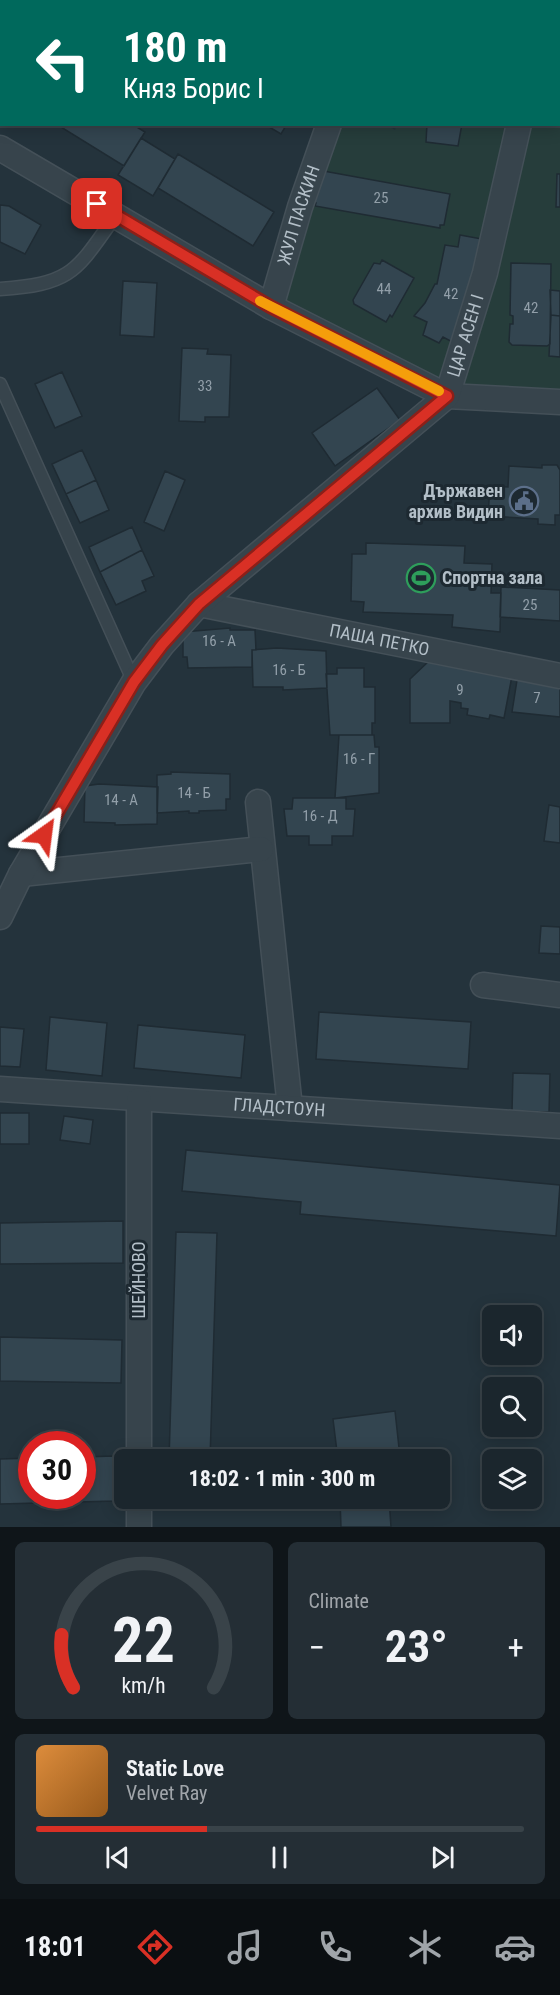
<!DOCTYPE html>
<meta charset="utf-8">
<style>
body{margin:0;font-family:"Roboto Condensed",sans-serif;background:#242e35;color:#f1f3f6;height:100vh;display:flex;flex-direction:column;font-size:22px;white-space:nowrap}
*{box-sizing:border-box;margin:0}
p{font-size:20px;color:#a0a5aa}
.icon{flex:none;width:33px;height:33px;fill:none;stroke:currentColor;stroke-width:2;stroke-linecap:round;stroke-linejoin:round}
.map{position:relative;height:1527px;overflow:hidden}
.details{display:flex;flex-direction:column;gap:15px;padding:15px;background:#0f1519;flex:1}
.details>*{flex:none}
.top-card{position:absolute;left:0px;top:0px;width:561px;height:126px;box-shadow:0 3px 15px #0003,0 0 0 2px #394349;background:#00695c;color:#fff;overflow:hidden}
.tools{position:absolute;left:482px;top:1305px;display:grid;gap:12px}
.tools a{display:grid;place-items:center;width:60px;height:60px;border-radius:9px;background:#1b262d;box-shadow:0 3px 15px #0003,0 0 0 2px #394349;font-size:30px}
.speed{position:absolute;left:18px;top:1431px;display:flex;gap:12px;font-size:30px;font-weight:700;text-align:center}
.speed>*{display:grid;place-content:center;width:78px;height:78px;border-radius:50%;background:#1b262d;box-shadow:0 3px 15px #0003,0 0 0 2px #394349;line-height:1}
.speed .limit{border:9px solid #d22;background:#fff;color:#111}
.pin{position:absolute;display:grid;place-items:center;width:51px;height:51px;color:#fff;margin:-26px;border-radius:12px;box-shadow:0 3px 9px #0006}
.me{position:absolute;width:66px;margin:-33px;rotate:31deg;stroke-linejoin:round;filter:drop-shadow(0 0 4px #0008)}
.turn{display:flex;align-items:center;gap:21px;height:126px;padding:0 24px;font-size:27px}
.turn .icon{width:78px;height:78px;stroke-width:2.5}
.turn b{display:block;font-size:42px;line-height:51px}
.big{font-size:45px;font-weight:700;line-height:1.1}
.details .widget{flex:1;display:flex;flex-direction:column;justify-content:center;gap:9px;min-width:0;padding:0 21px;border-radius:9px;background:#242e35}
.details .dial{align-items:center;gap:0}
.dial svg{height:156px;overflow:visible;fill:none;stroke:#394349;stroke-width:7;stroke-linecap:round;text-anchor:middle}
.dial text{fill:#f1f3f6;stroke:none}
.song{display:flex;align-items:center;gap:18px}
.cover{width:72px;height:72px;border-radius:9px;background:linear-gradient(135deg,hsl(30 70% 55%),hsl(30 70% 35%))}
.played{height:6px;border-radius:3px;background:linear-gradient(90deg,#d93025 35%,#394349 35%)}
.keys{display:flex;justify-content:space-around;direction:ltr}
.heat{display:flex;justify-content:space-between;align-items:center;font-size:33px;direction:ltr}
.details .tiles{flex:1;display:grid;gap:15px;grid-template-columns:1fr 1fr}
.widget:last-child{grid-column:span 2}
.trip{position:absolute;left:114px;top:1449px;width:336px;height:60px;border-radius:9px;background:#1b262d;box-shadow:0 3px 15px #0003,0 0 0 2px #394349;font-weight:700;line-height:60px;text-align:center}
.tabs{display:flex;height:96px;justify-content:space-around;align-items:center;background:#0b0f12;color:#a0a5aa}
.tabs .icon{width:42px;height:42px}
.tabs .selected{color:#d93025}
.tabs b{font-size:27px;color:#f1f3f6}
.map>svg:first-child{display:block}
</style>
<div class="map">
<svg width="560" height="1527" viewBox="0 0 560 1527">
<rect width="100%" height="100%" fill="#24333c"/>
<path fill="#263d3b" d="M420,0h140v402l-113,-6 -176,-89 58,-182h58l8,5 2,-6h163v-122z"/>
<path fill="#334550" stroke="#1f2b33" stroke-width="1.5" d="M286,0h91l-92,2z
M56,124h76l13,8 -21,34z
M264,124h23l-6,10z
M427,124h35l-4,22 -32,-4z
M141,138l34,21 -22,37 -35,-21z
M178,154l96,58 -21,34 -95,-58z
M318,170l132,24 -6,31h-4v3l-125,-22 1,-3 -3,-1z
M557,174h3v33h-4z
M0,205l9,1 32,19 -16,29 -25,-12z
M460,235l22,4 -24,106 -15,-8 -4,6 -16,-8 4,-13 -13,-6 11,-13 10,-19h2l8,-39 13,2z
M382,260l32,18 -22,39 -2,-2 -4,7 -32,-18 -1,-4 21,-37 6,1z
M511,263l40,1 -1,80 -3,2 -35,-1 -3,-3 1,-18h3v-8l-3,-1z
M123,281l34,2 -3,54 -34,-2z
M550,290l10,1v25l-9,-1z
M551,315l9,1v41l-11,-1z
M182,348l26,1 -1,5 24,1 -2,62h-24v5l-26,-1z
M62,372l20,44 -27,12 -20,-44z
M377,388l23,32 -65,46 -23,-33z
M82,450l14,30 -30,14 -14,-30z
M542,465h15l3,5v45h-5v10l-17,-1v-5l-50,-3 2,-30 18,1 1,-21 33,2z
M165,471l20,9 -21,51 -20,-9z
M96,480l13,30 -29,13 -14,-29z
M132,527l10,23 -42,22 -11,-25z
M366,543l99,3 -1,17 28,1 -1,29h10l-1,39 -48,-5 1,-12 -90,-3 1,-10 -13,-1 1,-47h14z
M142,550l12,26 -12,5 4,10 -30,14 -16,-33z
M501,587l59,3v31l-60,-4z
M230,628v2h25l1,20h-4v17l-64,1 -1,-11h-4v-25z
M277,648l49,3 1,37 -44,2v-3h-30l-1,-37z
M429,661l83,15 -8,42 -14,-3 -1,4 -22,-4 1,-6 -7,-1v-5l-11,-2v22h-40v-44z
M337,668h27v19h11v36h-3v12h-42l-4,-61h11z
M518,674l42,10v33l-48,-5z
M339,735h35l1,12h4v46l-44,5z
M171,772l59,2v25h-4v11l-27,1v2h-10v-2l-32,2v-38l14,-1z
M99,784l59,3 -1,37 -42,1v-2l-31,-1 1,-36z
M293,798h53v11h9l-2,27h-21v9h-23v-9h-22l-3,-27h8z
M549,805l11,2v36l-16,-2z
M541,926l19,1v27l-21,-1z
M319,1012l152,10 -3,47 -152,-10z
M50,1017l57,6 -5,53 -56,-6z
M138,1025l107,10 -4,43 -107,-10z
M0,1027l24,2 -4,38 -20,-1z
M513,1073l37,1 -1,38 -37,-1z
M0,1113h29v31h-29z
M64,1116l29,4 -3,24 -30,-4z
M186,1150l374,35 -4,51 -256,-22 1,-12 -119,-11z
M123,1221v42l-123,1v-41z
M176,1232l41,1 -7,227h-41z
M0,1337l122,3 -1,43 -121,-2z
M395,1411l5,46 -62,3 -5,-41z
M114,1456l1,45 -115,3v-45l32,-1v38h50v-39z
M168,1498h40v6l-40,-2z
M389,1498l2,29h-50l-1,-28z"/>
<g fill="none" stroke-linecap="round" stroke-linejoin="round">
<g stroke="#445058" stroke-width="15">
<path id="service" d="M0,289c73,-5 76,-18 116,-74
M0,384l134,298"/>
</g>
<g stroke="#445058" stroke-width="27">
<g id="minor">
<path d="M217,0l2,2"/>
<path d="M540,2v-2"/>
<path d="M0,148l271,159 176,89 113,6"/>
<path id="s1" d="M271,307l29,-100 29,-83"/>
<path id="s2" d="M199,604l361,72"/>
<path d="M258,802l32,306"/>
<path d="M21,874l240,-25"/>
<path id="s3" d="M0,917l21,-43 113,-192 28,-37 37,-41 248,-208 38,-123 34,-149"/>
<path d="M483,985l77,10"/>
<path id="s4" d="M0,1089l560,37"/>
<path d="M139,1460v-360"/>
<path d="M139,1527v-29"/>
</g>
</g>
<use href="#service" stroke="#37444c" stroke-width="12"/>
<use href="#minor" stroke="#37444c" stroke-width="24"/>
</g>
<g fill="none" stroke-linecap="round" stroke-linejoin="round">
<g stroke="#8d1f18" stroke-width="15">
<path id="route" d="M44,835l90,-153 28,-37 37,-41 248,-208 -176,-89 -174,-103"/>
</g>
<use href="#route" stroke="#d93025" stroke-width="10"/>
<path stroke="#f59e0b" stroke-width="10" d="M260,301l179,90"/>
</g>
<defs>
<g id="civic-ring" transform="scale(1.5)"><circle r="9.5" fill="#1d2931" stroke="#5c6f8a" stroke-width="1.5"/><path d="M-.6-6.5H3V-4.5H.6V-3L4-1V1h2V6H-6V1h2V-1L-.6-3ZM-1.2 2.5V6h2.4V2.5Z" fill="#5c6f8a"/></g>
<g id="stadium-ring" transform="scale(1.5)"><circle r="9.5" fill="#1d2931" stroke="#2e9e5b" stroke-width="1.5"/><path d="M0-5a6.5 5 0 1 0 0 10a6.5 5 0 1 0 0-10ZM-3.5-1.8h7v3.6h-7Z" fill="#2e9e5b"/></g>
</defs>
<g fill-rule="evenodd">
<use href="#civic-ring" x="524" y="501"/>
<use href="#stadium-ring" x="421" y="578"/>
</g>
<g text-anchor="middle" stroke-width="6" stroke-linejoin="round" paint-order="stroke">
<g font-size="15" fill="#929fa9">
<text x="381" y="203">25</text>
<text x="384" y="294">44</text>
<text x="451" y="299">42</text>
<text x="531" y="313">42</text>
<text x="205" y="391">33</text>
<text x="530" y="610">25</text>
<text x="219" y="646">16 - А</text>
<text x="289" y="675">16 - Б</text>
<text x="460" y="695">9</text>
<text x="537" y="703">7</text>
<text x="359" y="764">16 - Г</text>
<text x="194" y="798">14 - Б</text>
<text x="121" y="805">14 - А</text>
<text x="320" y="821">16 - Д</text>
</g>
<g font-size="18" fill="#b3bfc8" stroke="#1d2931">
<text dy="6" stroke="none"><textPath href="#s1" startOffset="96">ЖУЛ ПАСКИН</textPath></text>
<text dy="6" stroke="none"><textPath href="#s3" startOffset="759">ЦАР АСЕН I</textPath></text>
<text dy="6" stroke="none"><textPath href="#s2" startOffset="184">ПАША ПЕТКО</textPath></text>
<text dy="6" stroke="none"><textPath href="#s4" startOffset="280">ГЛАДСТОУН</textPath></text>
<text transform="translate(139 1280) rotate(-90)" y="6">ШЕЙНОВО</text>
</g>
<g font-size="18" font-weight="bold" fill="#b3bfc8" stroke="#1d2931" text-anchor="end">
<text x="503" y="497">Държавен<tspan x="503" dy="21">архив Видин</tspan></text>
<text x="442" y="584" text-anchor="start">Спортна зала</text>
</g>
</g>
</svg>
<div class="tools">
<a><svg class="icon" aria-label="sound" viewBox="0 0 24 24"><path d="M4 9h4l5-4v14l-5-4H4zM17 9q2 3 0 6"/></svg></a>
<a><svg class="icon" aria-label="search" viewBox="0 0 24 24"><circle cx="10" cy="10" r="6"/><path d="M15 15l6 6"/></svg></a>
<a><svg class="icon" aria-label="layers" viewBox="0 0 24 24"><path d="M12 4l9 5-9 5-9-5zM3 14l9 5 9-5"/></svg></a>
</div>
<div class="speed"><div class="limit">30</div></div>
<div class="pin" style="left:97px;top:204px;background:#d93025"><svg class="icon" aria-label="arrive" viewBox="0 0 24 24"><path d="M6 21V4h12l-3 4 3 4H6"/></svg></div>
<svg class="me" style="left:44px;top:835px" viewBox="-20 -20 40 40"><path d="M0-17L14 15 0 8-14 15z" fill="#d93025" stroke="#fff" stroke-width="4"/></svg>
<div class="trip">18:02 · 1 min · 300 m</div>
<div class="top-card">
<div class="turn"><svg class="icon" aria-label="left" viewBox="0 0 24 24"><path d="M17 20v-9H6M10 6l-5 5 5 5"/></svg><div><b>180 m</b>Княз Борис I</div></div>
</div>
</div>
<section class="details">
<div class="tiles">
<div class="widget dial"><svg viewBox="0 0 100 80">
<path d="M14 69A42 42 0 1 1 86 69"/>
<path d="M14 69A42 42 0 0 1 8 42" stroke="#d93025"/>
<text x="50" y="56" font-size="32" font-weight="700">22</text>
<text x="50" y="72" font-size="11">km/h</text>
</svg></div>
<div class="widget"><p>Climate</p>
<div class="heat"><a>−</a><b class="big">23°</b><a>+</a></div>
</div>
<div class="widget">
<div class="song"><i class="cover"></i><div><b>Static Love</b><p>Velvet Ray</p></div></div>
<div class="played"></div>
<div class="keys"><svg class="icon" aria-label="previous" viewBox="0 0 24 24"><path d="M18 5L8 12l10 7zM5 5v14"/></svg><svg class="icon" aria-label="pause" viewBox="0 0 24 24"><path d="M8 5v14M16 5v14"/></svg><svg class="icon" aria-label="next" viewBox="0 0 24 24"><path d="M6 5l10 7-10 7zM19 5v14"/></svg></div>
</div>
</div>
</section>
<nav class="tabs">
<b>18:01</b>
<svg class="icon selected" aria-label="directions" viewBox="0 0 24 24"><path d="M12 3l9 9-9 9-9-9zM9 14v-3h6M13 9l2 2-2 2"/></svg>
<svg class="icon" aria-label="music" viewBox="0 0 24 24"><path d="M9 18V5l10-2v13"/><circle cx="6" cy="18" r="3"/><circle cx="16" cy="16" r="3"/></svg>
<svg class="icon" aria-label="phone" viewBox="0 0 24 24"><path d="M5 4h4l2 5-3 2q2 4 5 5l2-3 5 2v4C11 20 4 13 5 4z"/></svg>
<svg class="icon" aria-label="climate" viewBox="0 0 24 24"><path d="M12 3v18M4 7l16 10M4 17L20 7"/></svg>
<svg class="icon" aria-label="car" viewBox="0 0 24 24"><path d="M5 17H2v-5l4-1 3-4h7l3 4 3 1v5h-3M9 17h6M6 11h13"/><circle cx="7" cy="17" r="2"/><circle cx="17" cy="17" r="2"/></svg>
</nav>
